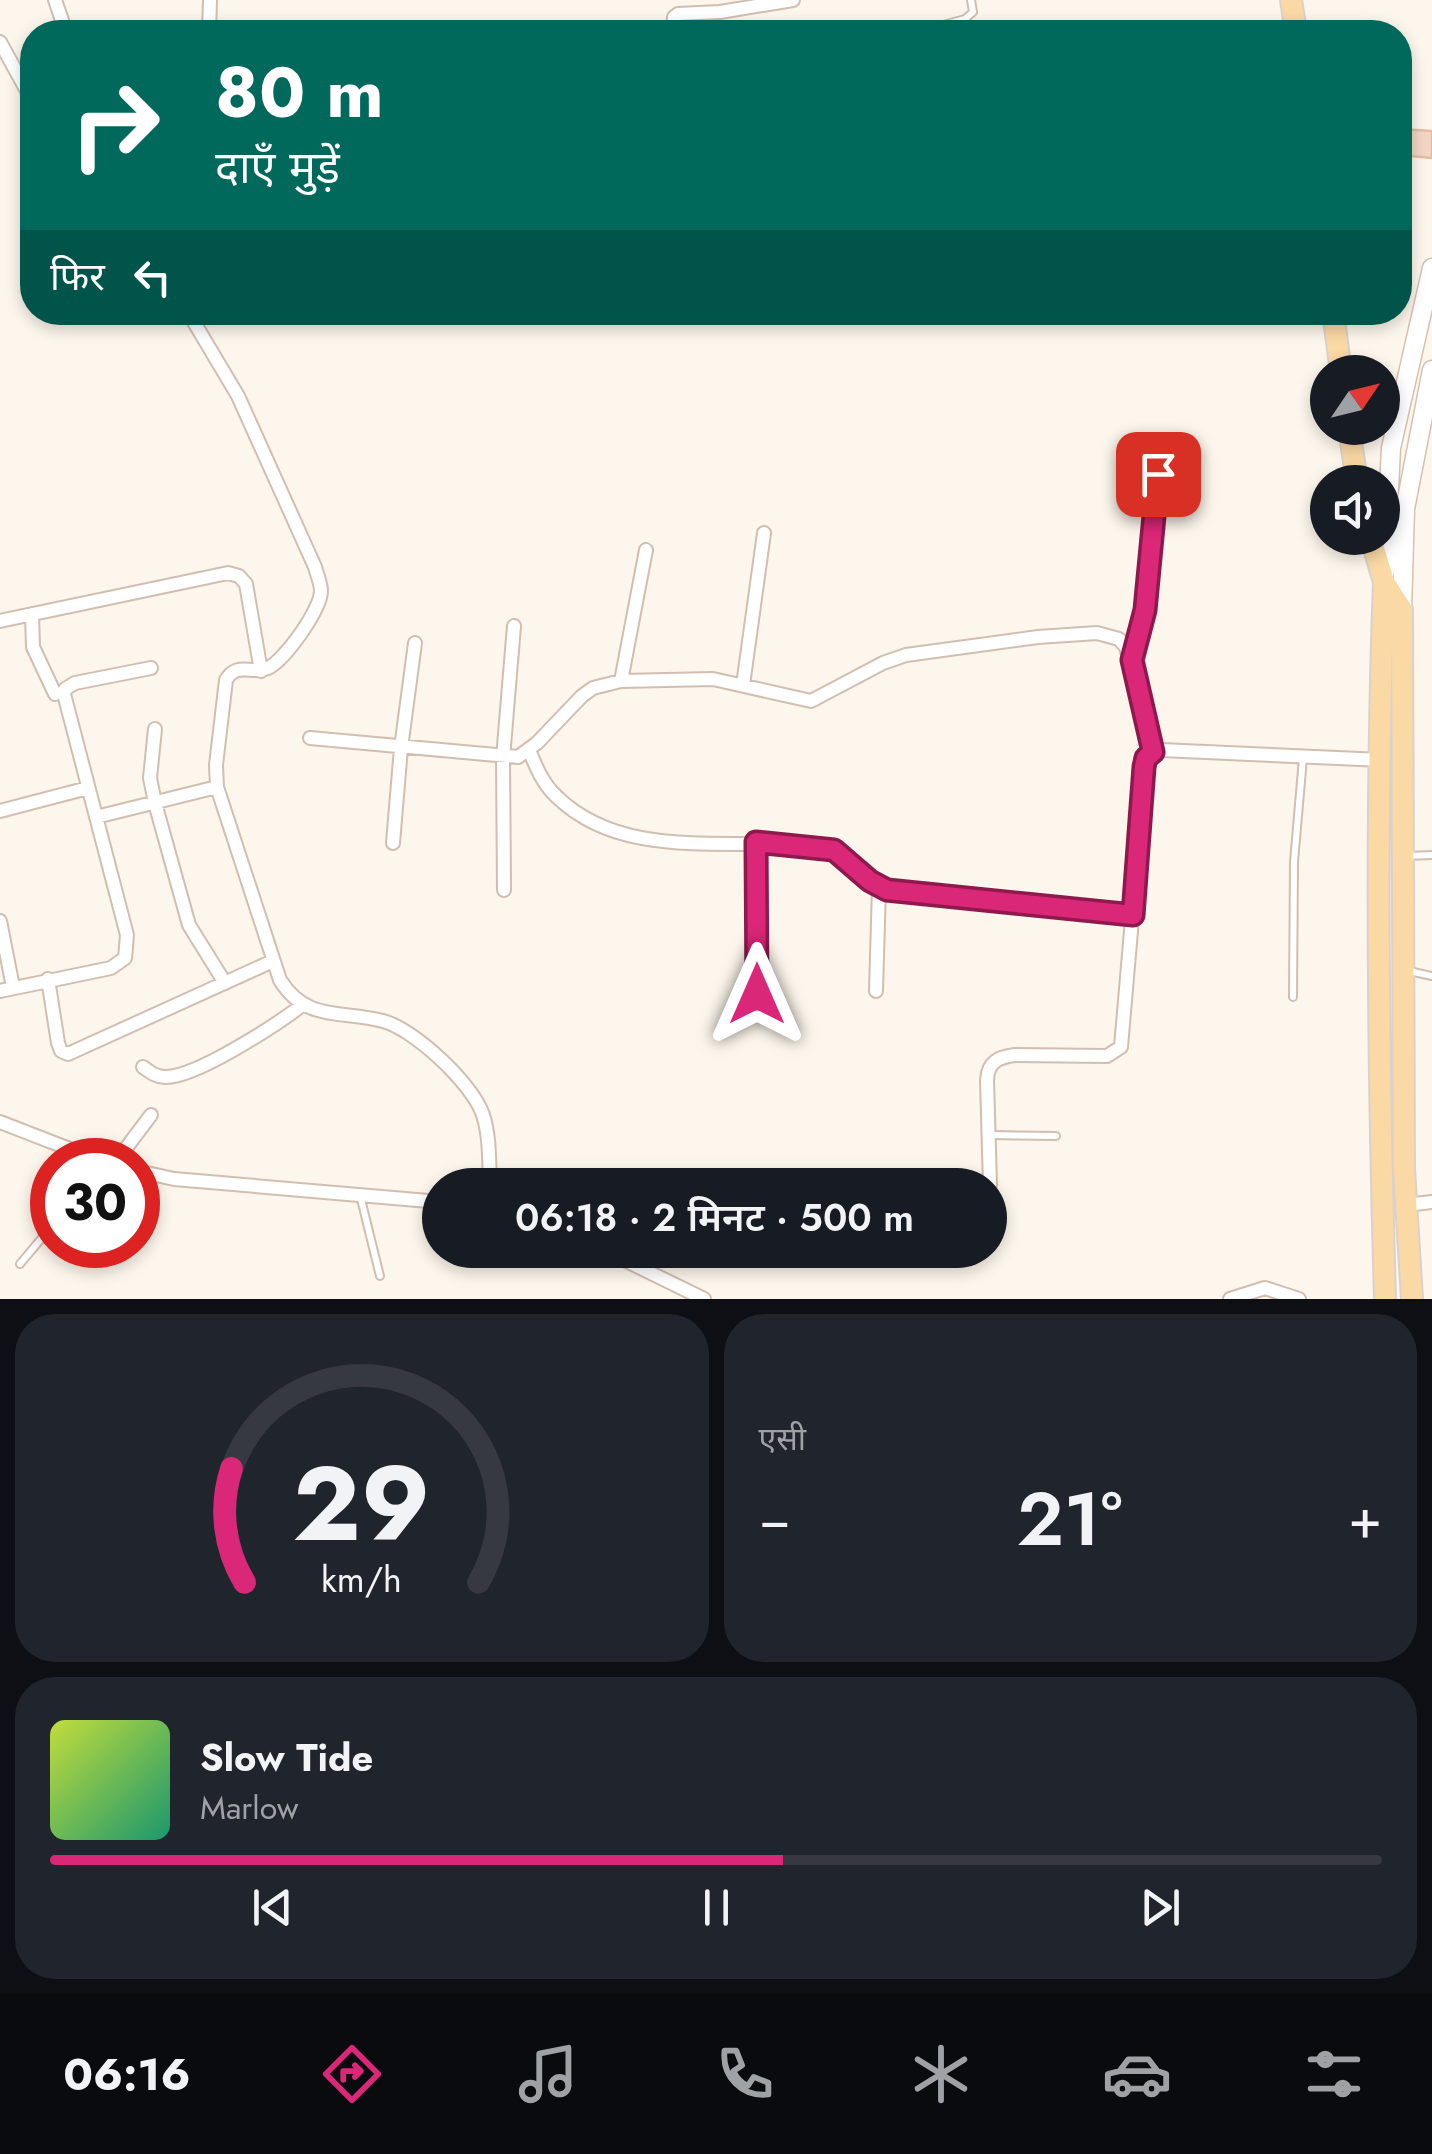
<!DOCTYPE html>
<html lang="hi">
<meta charset="utf-8">
<style>
body{margin:0;font-family:Jost,"Noto Sans Devanagari",sans-serif;background:#20242c;color:#f1f3f6;height:100vh;display:flex;flex-direction:column;font-size:38px;white-space:nowrap}
*{box-sizing:border-box;margin:0}
p{font-size:32px;color:#9ea1a6}
.icon{flex:none;width:55px;height:55px;fill:none;stroke:currentColor;stroke-width:2;stroke-linecap:round;stroke-linejoin:round}
.map{position:relative;height:1299px;overflow:hidden}
.details{display:flex;flex-direction:column;gap:15px;padding:15px;background:#0d0f14;flex:1}
.details>*{flex:none}
.guide{position:absolute;left:20px;top:20px;width:1392px;height:305px;border-radius:40px;box-shadow:0 5px 15px #0003;background:#00695c;color:#fff;overflow:hidden}
.needle{width:65px;rotate:55deg}
.tools{position:absolute;left:1310px;top:355px;display:grid;gap:20px}
.tools a{display:grid;place-items:center;width:90px;height:90px;border-radius:50%;background:#171b24;box-shadow:0 5px 15px #0003;font-size:50px}
.speed{position:absolute;left:30px;top:1138px;display:flex;gap:20px;font-size:50px;font-weight:700;text-align:center}
.speed>*{display:grid;place-content:center;width:130px;height:130px;border-radius:50%;background:#171b24;box-shadow:0 5px 15px #0003;line-height:1}
.speed .limit{border:15px solid #d22;background:#fff;color:#111}
.pin{position:absolute;display:grid;place-items:center;width:85px;height:85px;color:#fff;margin:-42px;border-radius:20px;box-shadow:0 5px 15px #0006}
.me{position:absolute;width:110px;margin:-55px;rotate:0deg;stroke-linejoin:round;filter:drop-shadow(0 0 8px #0008)}
.turn{display:flex;align-items:center;gap:35px;height:210px;padding:0 30px;font-size:45px}
.turn .icon{width:130px;height:130px;stroke-width:2.5}
.turn b{display:block;font-size:70px;line-height:85px}
.then{display:flex;align-items:center;height:95px;padding:0 30px;background:#0003;gap:20px;font-size:38px}
.big{font-size:75px;font-weight:600;line-height:1.1}
.details .widget{flex:1;display:flex;flex-direction:column;justify-content:center;gap:15px;min-width:0;padding:0 35px;border-radius:40px;background:#20242c}
.details .dial{align-items:center;gap:0}
.dial svg{height:260px;overflow:visible;fill:none;stroke:#363941;stroke-width:7;stroke-linecap:round;text-anchor:middle}
.dial text{fill:#f1f3f6;stroke:none}
.song{display:flex;align-items:center;gap:30px}
.cover{width:120px;height:120px;border-radius:15px;background:linear-gradient(135deg,hsl(70 70% 55%),hsl(160 70% 35%))}
.played{height:10px;border-radius:5px;background:linear-gradient(90deg,#db2777 55%,#363941 55%)}
.keys{display:flex;justify-content:space-around;direction:ltr}
.heat{display:flex;justify-content:space-between;align-items:center;font-size:55px;direction:ltr}
.details .tiles{flex:1;display:grid;gap:15px;grid-template-columns:1fr 1fr}
.widget:last-child{grid-column:span 2}
.trip{position:absolute;left:422px;top:1168px;width:585px;height:100px;border-radius:50px;background:#171b24;box-shadow:0 5px 15px #0003;font-weight:600;line-height:100px;text-align:center}
.menu{display:flex;height:160px;justify-content:space-around;align-items:center;background:#090b0e;color:#9ea1a6}
.menu .icon{width:70px;height:70px}
.menu .current{color:#db2777}
.menu b{font-size:45px;color:#f1f3f6}
.map>svg:first-child{display:block}
</style>
<div class="map">
<svg width="1432" height="1299" viewBox="0 0 1432 1299">
<rect width="100%" height="100%" fill="#fdf6ec"/>
<path fill="#f3d5c3" stroke="#e6bba3" stroke-width="2.5" d="M1400,129l32,2v27l-32,-3z"/>
<g fill="none" stroke-linecap="round" stroke-linejoin="round">
<g stroke="#d1beb0" stroke-width="10">
<path id="lane" d="M918,32l47,-13 8,-7 -2,-12
M1407,856l25,-1
M1409,971l23,5
M1293,997l1,-135 9,-104
M990,1135l66,1
M360,1195l20,81
M20,1264l32,-38"/>
</g>
<g stroke="#d1beb0" stroke-width="16">
<path id="street" d="M55,0l11,32
M209,32l1,-32
M673,32l1,-15 4,-3 42,-2 73,-12
M0,42l32,58
M18,75l14,-5
M188,312l50,84 77,171c2,8 6,16 6,24 0,18 -36,69 -53,77 -16,7 -31,-7 -42,12l-10,85 1,22 63,193c26,42 61,30 103,41 31,8 90,63 100,94 7,21 6,48 7,70
M32,614l1,33 22,47
M0,621l228,-48 11,3 7,8 15,87
M1132,660l13,-50 13,-137
M621,681l25,-131
M743,685l21,-152
M155,729l-5,49 5,25 34,122 36,58
M310,738l208,19 19,-14 45,-47 11,-8 28,-7 92,-2 98,22 72,-38 23,-8 132,-18 59,-4 22,6 7,8 27,105
M529,750c7,17 14,34 27,46 69,68 179,40 265,51 27,6 41,32 66,43l246,25
M0,811l88,-23
M96,817l121,-30
M756,842l1,152
M393,843l8,-95 14,-105
M504,890l-1,-132 11,-132
M0,921l13,66
M48,979l10,64 3,8 7,3 205,-93
M0,991l111,-23 14,-10 2,-23 -63,-241 1,-5 10,-6 76,-15
M876,991l3,-104
M143,1067c7,5 13,10 22,10 30,1 111,-52 136,-71
M0,1122l98,38
M117,1160l34,-45
M138,1171l36,8 266,23
M990,1185l-3,-105c1,-18 11,-23 28,-25l92,1 14,-9 25,-290 15,-7 221,10
M1406,1205l26,-3
M604,1250l100,49
M1230,1299l35,-11 34,11"/>
</g>
<g stroke="#d6c0b0" stroke-width="21">
<path id="secondary" d="M1385,571l6,-123 41,-180
M1402,610l3,-101 27,-139"/>
</g>
<g stroke="#dad1cd" stroke-width="24">
<path id="primary" d="M1291,0l5,32
M1333,312l8,60
M1349,428l8,54
M1371,538l13,44 18,28 2,559 8,130
M1384,582c-9,239 -6,478 1,717"/>
</g>
<use href="#lane" stroke="#fff" stroke-width="6"/>
<use href="#street" stroke="#fff" stroke-width="12"/>
<use href="#secondary" stroke="#fff" stroke-width="18"/>
<use href="#primary" stroke="#fbd9a5" stroke-width="20"/>
</g>
<g fill="none" stroke-linecap="round" stroke-linejoin="round">
<g stroke="#8e194d" stroke-width="25">
<path id="route" d="M757,994l-1,-152 78,8 36,31 17,9 246,25 11,-148 2,-9 7,-6 -21,-92 13,-50 13,-136"/>
</g>
<use href="#route" stroke="#db2777" stroke-width="18"/>
</g>
</svg>
<div class="tools">
<a><svg class="needle" viewBox="-14 -14 28 28"><path d="M0-13l5 13h-10z" fill="#e53935"/><path d="M0 13l5-13h-10z" fill="#9ea1a6"/></svg></a>
<a><svg class="icon" aria-label="sound" viewBox="0 0 24 24"><path d="M4 9h4l5-4v14l-5-4H4zM17 9q2 3 0 6"/></svg></a>
</div>
<div class="speed"><div class="limit">30</div></div>
<div class="pin" style="left:1158px;top:474px;background:#d93025"><svg class="icon" aria-label="arrive" viewBox="0 0 24 24"><path d="M6 21V4h12l-3 4 3 4H6"/></svg></div>
<svg class="me" style="left:757px;top:994px" viewBox="-20 -20 40 40"><path d="M0-17L14 15 0 8-14 15z" fill="#db2777" stroke="#fff" stroke-width="4"/></svg>
<div class="trip">06:18 · 2 मिनट · 500 m</div>
<div class="guide">
<div class="turn"><svg class="icon" aria-label="right" viewBox="0 0 24 24"><path d="M7 20v-9h11M14 6l5 5-5 5"/></svg><div><b>80 m</b>दाएँ मुड़ें</div></div>
<div class="then">फिर<svg class="icon" aria-label="left" viewBox="0 0 24 24"><path d="M17 20v-9H6M10 6l-5 5 5 5"/></svg></div>
</div>
</div>
<section class="details">
<div class="tiles">
<div class="widget dial"><svg viewBox="0 0 100 80">
<path d="M14 69A42 42 0 1 1 86 69"/>
<path d="M14 69A42 42 0 0 1 10 34" stroke="#db2777"/>
<text x="50" y="56" font-size="32" font-weight="700">29</text>
<text x="50" y="72" font-size="11">km/h</text>
</svg></div>
<div class="widget"><p>एसी</p>
<div class="heat"><a>−</a><b class="big">21°</b><a>+</a></div>
</div>
<div class="widget">
<div class="song"><i class="cover"></i><div><b>Slow Tide</b><p>Marlow</p></div></div>
<div class="played"></div>
<div class="keys"><svg class="icon" aria-label="previous" viewBox="0 0 24 24"><path d="M18 5L8 12l10 7zM5 5v14"/></svg><svg class="icon" aria-label="pause" viewBox="0 0 24 24"><path d="M8 5v14M16 5v14"/></svg><svg class="icon" aria-label="next" viewBox="0 0 24 24"><path d="M6 5l10 7-10 7zM19 5v14"/></svg></div>
</div>
</div>
</section>
<nav class="menu">
<b>06:16</b>
<svg class="icon current" aria-label="directions" viewBox="0 0 24 24"><path d="M12 3l9 9-9 9-9-9zM9 14v-3h6M13 9l2 2-2 2"/></svg>
<svg class="icon" aria-label="music" viewBox="0 0 24 24"><path d="M9 18V5l10-2v13"/><circle cx="6" cy="18" r="3"/><circle cx="16" cy="16" r="3"/></svg>
<svg class="icon" aria-label="phone" viewBox="0 0 24 24"><path d="M5 4h4l2 5-3 2q2 4 5 5l2-3 5 2v4C11 20 4 13 5 4z"/></svg>
<svg class="icon" aria-label="climate" viewBox="0 0 24 24"><path d="M12 3v18M4 7l16 10M4 17L20 7"/></svg>
<svg class="icon" aria-label="car" viewBox="0 0 24 24"><path d="M5 17H2v-5l4-1 3-4h7l3 4 3 1v5h-3M9 17h6M6 11h13"/><circle cx="7" cy="17" r="2"/><circle cx="17" cy="17" r="2"/></svg>
<svg class="icon" aria-label="filters" viewBox="0 0 24 24"><path d="M4 7h16M4 17h16"/><circle cx="9" cy="7" r="2"/><circle cx="15" cy="17" r="2"/></svg>
</nav>
